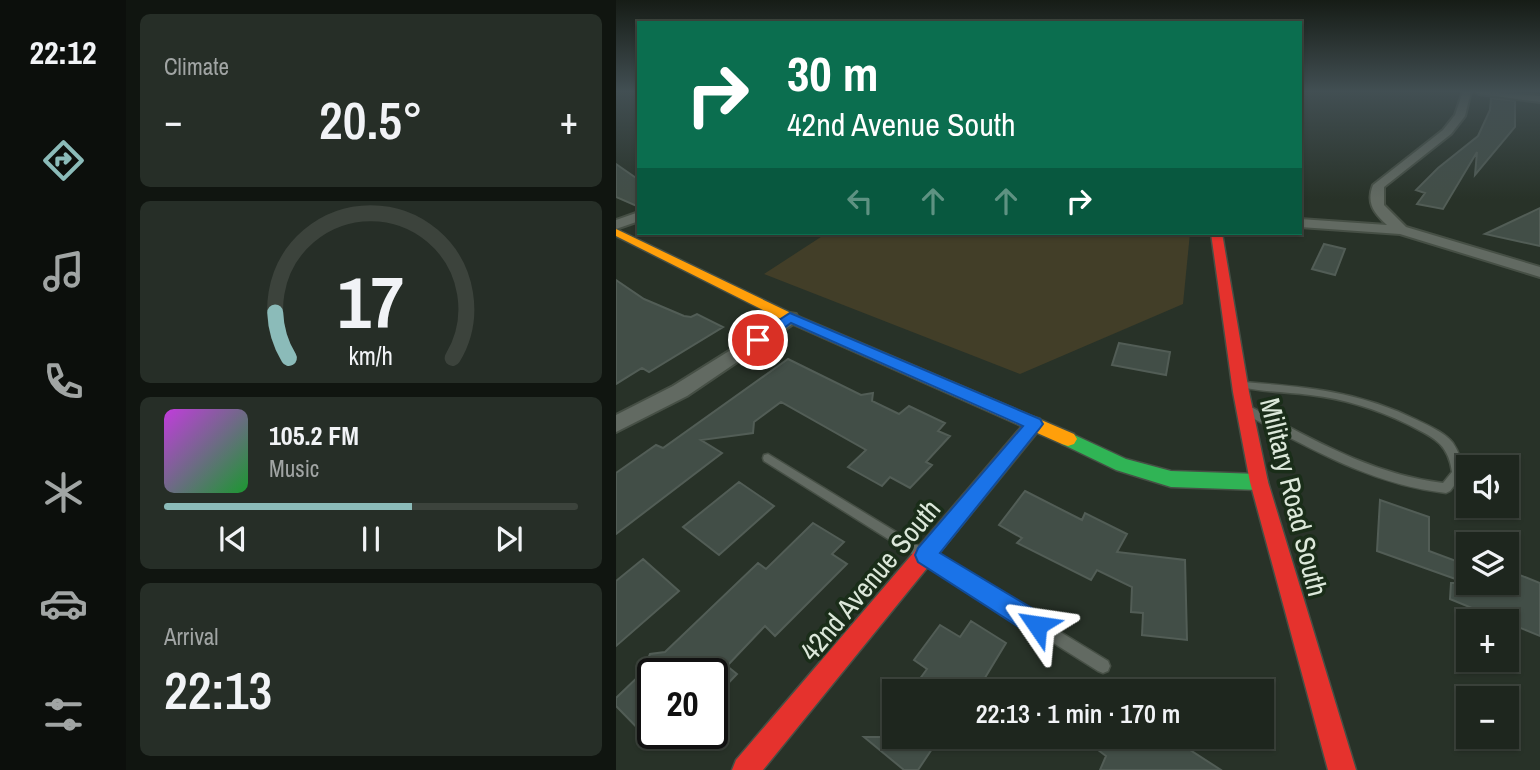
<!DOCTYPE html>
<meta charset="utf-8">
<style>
body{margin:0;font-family:"Archivo Narrow",sans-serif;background:#262e27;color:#f1f3f6;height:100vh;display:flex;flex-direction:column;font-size:26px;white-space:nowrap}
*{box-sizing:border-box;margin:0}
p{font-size:23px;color:#a1a5a4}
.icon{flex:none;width:38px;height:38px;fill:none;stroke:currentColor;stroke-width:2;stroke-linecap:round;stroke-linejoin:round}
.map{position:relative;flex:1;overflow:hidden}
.panel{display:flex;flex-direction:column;gap:14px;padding:14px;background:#101510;width:490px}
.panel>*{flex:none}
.guide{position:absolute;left:21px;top:21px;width:665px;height:214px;border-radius:0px;box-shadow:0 2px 5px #0004,0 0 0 2px #3c433c;background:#0b6e4f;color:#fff;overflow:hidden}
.fabs{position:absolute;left:840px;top:455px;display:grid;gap:14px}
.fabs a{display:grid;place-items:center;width:63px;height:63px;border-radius:0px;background:#1e261e;box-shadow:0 2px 5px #0004,0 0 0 2px #3c433c;font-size:35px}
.speed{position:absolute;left:21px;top:658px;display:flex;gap:14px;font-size:35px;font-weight:700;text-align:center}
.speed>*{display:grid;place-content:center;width:91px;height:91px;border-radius:50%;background:#1e261e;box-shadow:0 2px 5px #0004,0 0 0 2px #3c433c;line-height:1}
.speed .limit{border:4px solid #111;border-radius:10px;background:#fff;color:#111}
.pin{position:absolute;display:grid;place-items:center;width:60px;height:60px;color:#fff;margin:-30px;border:4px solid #fff;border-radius:50%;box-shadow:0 2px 7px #0007}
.me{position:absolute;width:77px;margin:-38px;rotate:302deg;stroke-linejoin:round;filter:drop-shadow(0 0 5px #0008)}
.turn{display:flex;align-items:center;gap:24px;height:147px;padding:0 35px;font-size:32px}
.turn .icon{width:91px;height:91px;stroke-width:2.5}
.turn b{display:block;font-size:49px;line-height:60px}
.lanes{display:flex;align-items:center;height:66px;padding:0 35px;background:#0003;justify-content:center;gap:35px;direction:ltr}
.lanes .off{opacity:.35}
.big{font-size:52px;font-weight:600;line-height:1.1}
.panel .card{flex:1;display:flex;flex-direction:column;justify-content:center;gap:10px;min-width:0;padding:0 24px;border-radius:10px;background:#262e27}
.panel .dial{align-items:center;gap:0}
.dial svg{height:182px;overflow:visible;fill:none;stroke:#3c433c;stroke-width:7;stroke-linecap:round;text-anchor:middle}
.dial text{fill:#f1f3f6;stroke:none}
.song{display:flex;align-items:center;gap:21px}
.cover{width:84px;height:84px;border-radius:10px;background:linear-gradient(135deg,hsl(290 70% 55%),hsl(130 70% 35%))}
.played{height:7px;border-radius:4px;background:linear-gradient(90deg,#8bbbb9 60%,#3c433c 60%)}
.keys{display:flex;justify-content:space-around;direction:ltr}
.heat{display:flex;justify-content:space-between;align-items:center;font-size:38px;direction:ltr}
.trip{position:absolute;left:266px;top:679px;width:392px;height:70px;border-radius:0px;background:#1e261e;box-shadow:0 2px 5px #0004,0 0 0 2px #3c433c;font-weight:600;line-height:70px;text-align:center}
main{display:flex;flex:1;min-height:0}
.menu{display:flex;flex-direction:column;width:126px;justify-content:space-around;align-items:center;background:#0c0f0c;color:#a1a5a4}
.menu .icon{width:49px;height:49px}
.menu .selected{color:#8bbbb9}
.menu b{font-size:32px;color:#f1f3f6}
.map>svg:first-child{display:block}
</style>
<main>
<nav class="menu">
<b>22:12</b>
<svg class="icon selected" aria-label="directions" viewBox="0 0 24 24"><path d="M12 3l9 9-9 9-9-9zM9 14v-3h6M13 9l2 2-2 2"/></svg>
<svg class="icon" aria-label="music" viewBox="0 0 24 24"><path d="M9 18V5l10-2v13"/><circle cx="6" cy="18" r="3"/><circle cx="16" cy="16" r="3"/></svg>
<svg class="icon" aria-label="phone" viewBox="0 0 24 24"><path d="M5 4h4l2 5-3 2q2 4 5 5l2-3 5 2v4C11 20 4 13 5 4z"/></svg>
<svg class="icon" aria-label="climate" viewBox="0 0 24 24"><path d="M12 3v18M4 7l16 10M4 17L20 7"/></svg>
<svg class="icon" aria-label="car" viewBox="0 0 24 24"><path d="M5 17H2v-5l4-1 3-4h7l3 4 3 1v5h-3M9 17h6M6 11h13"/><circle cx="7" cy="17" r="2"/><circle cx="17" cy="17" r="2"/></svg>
<svg class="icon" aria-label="filters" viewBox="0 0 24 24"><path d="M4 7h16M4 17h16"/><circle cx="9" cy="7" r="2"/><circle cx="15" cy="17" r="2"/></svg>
</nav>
<section class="panel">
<div class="card"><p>Climate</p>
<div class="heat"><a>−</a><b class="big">20.5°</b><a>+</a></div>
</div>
<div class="card dial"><svg viewBox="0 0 100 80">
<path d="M14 69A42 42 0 1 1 86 69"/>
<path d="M14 69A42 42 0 0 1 8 49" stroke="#8bbbb9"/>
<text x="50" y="56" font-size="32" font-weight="700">17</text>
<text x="50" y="72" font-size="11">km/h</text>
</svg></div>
<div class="card">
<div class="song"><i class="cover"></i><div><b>105.2 FM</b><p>Music</p></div></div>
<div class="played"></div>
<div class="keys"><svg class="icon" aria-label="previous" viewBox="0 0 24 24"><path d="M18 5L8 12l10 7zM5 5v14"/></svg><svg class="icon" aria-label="pause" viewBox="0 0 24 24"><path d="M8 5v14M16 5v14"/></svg><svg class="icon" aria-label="next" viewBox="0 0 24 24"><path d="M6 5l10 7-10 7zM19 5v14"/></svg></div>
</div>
<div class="card"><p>Arrival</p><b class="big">22:13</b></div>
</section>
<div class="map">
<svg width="924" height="770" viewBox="0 0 924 770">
<rect width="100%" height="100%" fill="#283228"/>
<path fill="#423e28" d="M211,233h363l-7,71 -163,70 -256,-100z"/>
<path fill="#424e47" stroke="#525d56" stroke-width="2" d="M875,98l24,3v26l-40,48 2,-23 -34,57 -26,-5 8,-11 -9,-3 22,-22 40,-32 12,-26z
M0,164l23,16v27l-23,-10z
M924,208v38l-55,-12z
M708,244l21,5 -10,26 -23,-6z
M0,280l28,19 40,17 7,1 6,-3 26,13 -74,45 -7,-4 -26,16z
M503,343l51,9 -4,23 -54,-10z
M172,359l73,36 12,-2 -1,8 27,13 10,-8 36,17 -7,8 12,5 -24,26 6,3 -22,23 -20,-11 -8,9 -34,-19 18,-17 -85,-48 -27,20 -1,11 -52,7 21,13 -106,81v-61l40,-28 7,3z
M123,482l35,24 -55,49 -36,-28z
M409,491l57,29 3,-7 42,21 -10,18 68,8 2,80 -45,-5 1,-22 -12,-1 1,-25 -35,-17 -6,10 -74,-37 5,-5 -23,-13z
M764,500l49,17v34l38,14 -6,16 -84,-30z
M197,523l31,19 -12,12 15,10 -72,72 -10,-10 -38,40 10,8 -25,26v-26h-59v70l-37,-38v-8l26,-25 8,-19 15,-2 93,-89 8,6z
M27,559l36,32 -63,55v-65z
M891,570l33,13v53l-90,-37 1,-16h56z
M355,621l35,22 -29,48h-66l16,-22 -13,-9 26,-35 20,12z
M248,737h76l-22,33h-14z
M465,737h89l51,33h-121l6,-14z"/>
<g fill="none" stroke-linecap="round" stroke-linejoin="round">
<g stroke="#464f45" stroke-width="3">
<path id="lane" d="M628,382c63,5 114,9 173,38 12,6 27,12 36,23 6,9 9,19 11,30l-14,18 -4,2c-76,-9 -134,-44 -201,-79l-1,-3 1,-3h8c63,33 119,66 190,75l9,-11c-4,-30 -20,-35 -45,-48 -31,-15 -62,-25 -97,-29 -23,-3 -47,-3 -69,-8l-2,-2z
M152,454l340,207 2,5 -2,5 -5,2 -5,-2 -334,-210 -1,-3 1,-3z"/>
</g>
<g stroke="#464f45" stroke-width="4">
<path id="street" d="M847,91h8l-6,25 -14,18 -67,53v18l22,22 134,40v10l-140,-43 -100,-7v-8l87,6c-13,-12 -21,-22 -14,-40l70,-55 12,-15z
M859,91l65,5v6l-61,-8z
M23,212v9l-23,8v-9z
M174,313l6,1 2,4 -2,4 -109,74 -71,36v-17l57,-29z"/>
</g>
<g stroke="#464f45" stroke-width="3">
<path id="fast" d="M452,432l58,27 45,12 88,3 7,2 2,6 -2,6 -7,2 -88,-3 -55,-17 -54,-26 -3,-5 3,-5z"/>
</g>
<g stroke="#464f45" stroke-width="3">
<path id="slow" d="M0,229l179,86 279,119 3,5 -3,5 -6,2 -6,-2 -277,-123 -169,-85z"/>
</g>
<g stroke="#464f45" stroke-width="3">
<path id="jam" d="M595,233h11l27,159 19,90 88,288h-28l-78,-288 -17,-90z
M418,417l6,2 2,5 -2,5 -277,341h-31l4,-10 292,-341z"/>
</g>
<use href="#lane" fill="#626a62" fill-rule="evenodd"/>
<use href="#street" fill="#626a62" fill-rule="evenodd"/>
<use href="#fast" fill="#30b455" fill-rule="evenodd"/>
<use href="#slow" fill="#ff9f0a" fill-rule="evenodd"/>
<use href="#jam" fill="#e5322d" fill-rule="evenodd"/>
</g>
<linearGradient id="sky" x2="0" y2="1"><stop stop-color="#161c16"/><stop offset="0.46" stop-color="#424f53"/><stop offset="1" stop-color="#424f53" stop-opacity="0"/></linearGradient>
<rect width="924" height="199" fill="url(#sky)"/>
<path fill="#1a73e8" stroke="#114b97" stroke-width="2" d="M174,313l250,106 3,5 -3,4 -100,125 105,63 3,9 -3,8 -8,3 -9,-3 -110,-71 -3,-7 3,-7 105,-122 -232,-103 -27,20h-11l-2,-3 2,-3z"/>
<g text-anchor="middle" stroke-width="7" stroke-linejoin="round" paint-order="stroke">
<g font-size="28" fill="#dce8da" stroke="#1a2d19">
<text transform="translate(678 497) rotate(76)" y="10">Military Road South</text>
<text transform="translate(254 580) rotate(-50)" y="10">42nd Avenue South</text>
</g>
</g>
</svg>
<div class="fabs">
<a><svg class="icon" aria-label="sound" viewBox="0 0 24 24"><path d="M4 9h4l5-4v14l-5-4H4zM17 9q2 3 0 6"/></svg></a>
<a><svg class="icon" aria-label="layers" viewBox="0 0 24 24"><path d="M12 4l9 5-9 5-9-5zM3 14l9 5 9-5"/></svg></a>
<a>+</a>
<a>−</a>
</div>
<div class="speed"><div class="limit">20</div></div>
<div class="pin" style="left:142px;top:340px;background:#d93025"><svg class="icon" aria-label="arrive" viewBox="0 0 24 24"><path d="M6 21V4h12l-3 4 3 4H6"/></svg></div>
<svg class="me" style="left:421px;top:625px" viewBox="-20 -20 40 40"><path d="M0-17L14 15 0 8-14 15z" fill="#1a73e8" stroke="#fff" stroke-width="4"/></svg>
<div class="trip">22:13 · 1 min · 170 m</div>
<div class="guide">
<div class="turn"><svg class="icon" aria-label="right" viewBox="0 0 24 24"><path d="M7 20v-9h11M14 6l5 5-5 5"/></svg><div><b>30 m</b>42nd Avenue South</div></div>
<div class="lanes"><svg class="icon off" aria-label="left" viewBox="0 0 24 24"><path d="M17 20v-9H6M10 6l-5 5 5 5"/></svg><svg class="icon off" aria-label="ahead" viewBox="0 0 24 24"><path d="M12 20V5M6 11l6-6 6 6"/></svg><svg class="icon off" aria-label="ahead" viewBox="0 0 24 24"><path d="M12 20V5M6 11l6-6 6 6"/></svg><svg class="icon" aria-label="right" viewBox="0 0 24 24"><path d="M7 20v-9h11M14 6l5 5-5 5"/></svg></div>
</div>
</div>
</main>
